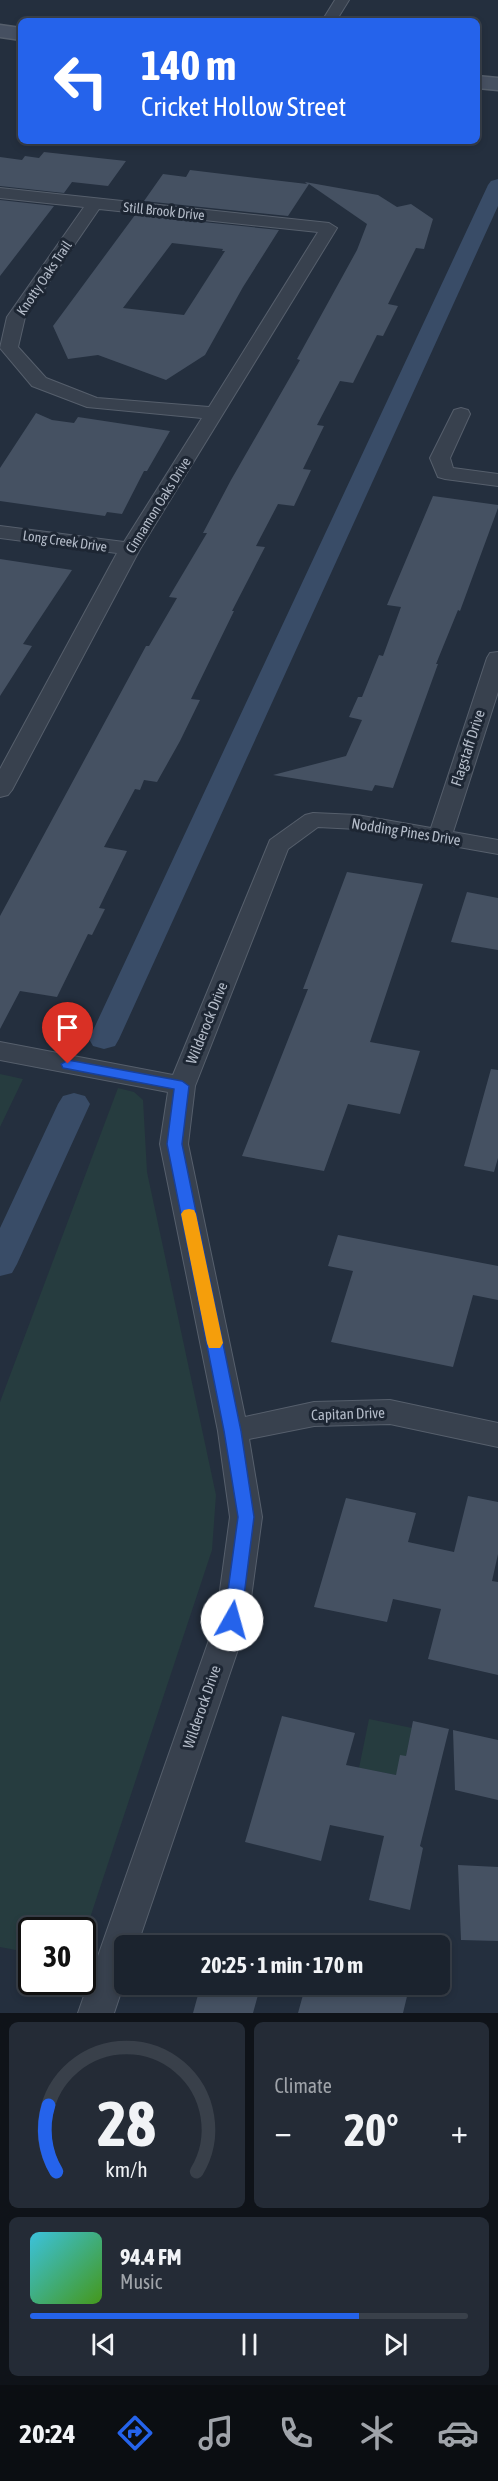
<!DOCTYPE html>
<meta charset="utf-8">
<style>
body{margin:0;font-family:"Asap Condensed",sans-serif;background:#242b36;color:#f1f3f6;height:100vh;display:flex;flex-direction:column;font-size:22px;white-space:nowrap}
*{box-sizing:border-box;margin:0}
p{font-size:20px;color:#a0a4aa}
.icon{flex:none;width:33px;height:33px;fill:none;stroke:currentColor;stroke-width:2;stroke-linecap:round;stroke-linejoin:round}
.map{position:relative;height:2013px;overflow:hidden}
.drawer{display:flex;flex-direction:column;gap:9px;padding:9px;background:#0f1319;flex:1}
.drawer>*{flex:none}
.banner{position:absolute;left:18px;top:18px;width:462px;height:126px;border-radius:9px;box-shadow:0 3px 9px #0003,0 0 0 2px #39404a;background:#2563eb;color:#fff;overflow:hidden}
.speed{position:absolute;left:18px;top:1917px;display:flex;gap:12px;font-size:30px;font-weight:700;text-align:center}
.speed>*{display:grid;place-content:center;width:78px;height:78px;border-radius:50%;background:#1b232e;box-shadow:0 3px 9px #0003,0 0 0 2px #39404a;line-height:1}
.speed .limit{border:3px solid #111;border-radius:9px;background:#fff;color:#111}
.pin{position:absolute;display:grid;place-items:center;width:51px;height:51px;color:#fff;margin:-62px -26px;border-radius:50% 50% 50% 0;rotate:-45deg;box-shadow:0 0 6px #0007}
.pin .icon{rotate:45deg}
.me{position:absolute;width:66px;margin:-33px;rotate:7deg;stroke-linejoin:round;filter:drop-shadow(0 0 4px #0008)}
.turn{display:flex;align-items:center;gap:21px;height:126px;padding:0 24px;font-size:27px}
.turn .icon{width:78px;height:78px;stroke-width:2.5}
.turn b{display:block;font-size:42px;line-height:51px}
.big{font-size:45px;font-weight:700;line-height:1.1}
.drawer .tile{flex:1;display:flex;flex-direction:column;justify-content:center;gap:9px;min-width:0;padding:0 21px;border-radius:9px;background:#242b36}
.drawer .dial{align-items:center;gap:0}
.dial svg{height:156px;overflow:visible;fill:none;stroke:#39404a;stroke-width:7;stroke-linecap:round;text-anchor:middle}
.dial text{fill:#f1f3f6;stroke:none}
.song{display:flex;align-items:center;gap:18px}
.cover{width:72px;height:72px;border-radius:9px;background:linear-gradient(135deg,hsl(190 70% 55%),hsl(100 70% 35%))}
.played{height:6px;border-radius:3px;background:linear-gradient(90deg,#2563eb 75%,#39404a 75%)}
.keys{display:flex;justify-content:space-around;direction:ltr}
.heat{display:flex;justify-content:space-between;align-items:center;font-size:33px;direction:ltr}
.drawer .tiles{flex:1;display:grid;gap:9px;grid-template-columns:1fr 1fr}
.tile:last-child{grid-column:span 2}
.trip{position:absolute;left:114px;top:1935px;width:336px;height:60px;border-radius:9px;background:#1b232e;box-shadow:0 3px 9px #0003,0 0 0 2px #39404a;font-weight:700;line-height:60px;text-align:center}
.tabs{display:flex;height:96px;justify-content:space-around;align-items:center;background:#0b0e12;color:#a0a4aa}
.tabs .icon{width:42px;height:42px}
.tabs .active{color:#2563eb}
.tabs b{font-size:27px;color:#f1f3f6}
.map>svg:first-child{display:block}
</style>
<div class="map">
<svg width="498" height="2013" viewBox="0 0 498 2013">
<rect width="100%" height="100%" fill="#242f3e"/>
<path fill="#263c3f" d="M0,1074l23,5 -23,48z
M118,1088l16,4 9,8 4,72 69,323 -4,55 -129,389 -1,-9h-50l-1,23 -31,-6v-545z
M369,1719l43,9 -6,28 -10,19 -37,-7z"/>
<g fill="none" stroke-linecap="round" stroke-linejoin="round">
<path fill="#394c67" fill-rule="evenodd" d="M498,179v27l-379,833 -4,7 -11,3 -11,-3 -4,-7 399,-854 3,-4z
M74,1093l11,3 5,8 -73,160 -5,9 -12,3v-48l58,-124 5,-8z"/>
</g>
<path fill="#455162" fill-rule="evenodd" d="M44,152l27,3 55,6 -18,25 -36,-4 -8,11 -64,-7v-29l22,3 3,-4 14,2z
M190,170l117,14 -2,-2 73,13 19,12 14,-3 22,15 -9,30 -8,-1 -28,56 10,2 -15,30 -6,-1 -24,48 -13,-2 -23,44 7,1 -21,43 8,1 -17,36 -16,-2 -22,42 9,1 -33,64h2l-43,88 9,1 -20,41 -23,41 -13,-2 -4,10 -5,-1 -31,58 23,4 -28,57 6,1 -13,26 -4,-1 -31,63 -37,-6 -20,38v-113l146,-270h3l28,-48 -8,-1 38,-64h-4l28,-53 69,-120 -3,-1 60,-109 10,-26 -58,-40 -21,32 -144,-15 19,-27 23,3z
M0,200l54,6 -54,70z
M135,215l144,15 -36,57 -38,68 -39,25 -68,-25 -30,4 -15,-33zM172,243l51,6 -1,2h3l-41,64 -61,-7z
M36,413l16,7 22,3 4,-6 92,14 -23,40h-3l-22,43 -15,-2 -2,4 -105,-15v-33z
M433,496l65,9v3l-38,103 -2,-1 -22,54h2l-45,124 -18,-3 -3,6 -99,-16 73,-19 16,-36 -13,-3 9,-20h4l17,-42 4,1 18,-49 -14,-2z
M0,559l72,11 -49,74 9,2 -32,50z
M347,872l76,12 -53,158 50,9 -20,63 -52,-10 -24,67 -82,-15 66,-167h-5z
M467,892l31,6v52l-47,-8z
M491,1069l7,1v88l-4,14 -30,-6z
M338,1235l160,31v34l-25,-5 -20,72 -122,-25 22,-71 -25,-5z
M468,1496l30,6v52l-6,27 6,1v93l-70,-16 13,-50 -48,-10 -6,23 -73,-15 32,-109 70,15 -8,29 46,10z
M282,1716l73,17 -9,32 50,10 4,-20 6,1 7,-35 36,8 -29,117 3,2 -13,62 -41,-10 15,-64 -54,-11 -9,36 -76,-19z
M453,1730l45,10v60l-43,-10z
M458,1865l40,2v74l-37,-1z
M201,1984h60l-8,29h-60z
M306,1984l27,6 1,-6h76l-7,29h-105z"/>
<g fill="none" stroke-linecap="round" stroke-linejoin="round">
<g stroke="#565f6c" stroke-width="2">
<path id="street" d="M335,0h14l-13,21h-14z
M0,188l329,35 8,5 -197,321 -128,241 -4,5 -8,2v-28l117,-216 -117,-15v-12l124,16 78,-124 -115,-11 -55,-21 -32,-38 7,-31 77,-110 -84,-9zM99,209l219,23 -109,175 -112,-9 -51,-20 -28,-31 7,-30z
M461,408l7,2 2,4 -20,44 3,10 45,6v12l-53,-7 -7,-2 -8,-19 24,-48z
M498,652v40l-45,140 45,8v14l-141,-25 -39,-2 -30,22 -93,237 -7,58 57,273 69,-15 76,-2 108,23v24l-108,-23 -76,2 -65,13 13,78 -14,103 -111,326h-13v37l-10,30h-36l138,-393 14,-103 -12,-86 -58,-287 8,-52 -168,-32v-18l173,33 97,-235 35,-25 8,-2 44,2 74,13 56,-170 3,-5z"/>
</g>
<g stroke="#565f6c" stroke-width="3">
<path id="secondary" d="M0,25l21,3v12l-21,-3z
M477,76l21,2v12l-21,-2z"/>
</g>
<use href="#street" fill="#38414e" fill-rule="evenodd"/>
<use href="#secondary" fill="#465061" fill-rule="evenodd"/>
</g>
<path fill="#2563eb" stroke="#184099" stroke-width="1.5" d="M68,1060l114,21 7,5 -7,58 59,287 13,86 -13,103 -2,5 -7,2 -6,-2 -2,-5 14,-103 -14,-86 -57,-287 7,-55 -111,-21 -2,-4z"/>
<path fill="#f59e0b" d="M189,1209l5,1 2,4 27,129 -3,5h-11l-2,-5 -26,-129 3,-4z"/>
<g text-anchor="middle" stroke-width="6" stroke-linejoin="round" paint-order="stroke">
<g font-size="14" fill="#b4bcc9" stroke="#1d2633">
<text transform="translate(164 211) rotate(6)" y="5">Still Brook Drive</text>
<text transform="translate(44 278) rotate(-56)" y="5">Knotty Oaks Trail</text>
<text transform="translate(158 505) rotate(-58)" y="5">Cinnamon Oaks Drive</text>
<text transform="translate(65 541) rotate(8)" y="5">Long Creek Drive</text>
</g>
<g font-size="15" fill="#b4bcc9" stroke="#1d2633">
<text transform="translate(468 748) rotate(-72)" y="5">Flagstaff Drive</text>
<text transform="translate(406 832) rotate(9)" y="5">Nodding Pines Drive</text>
<text transform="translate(207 1023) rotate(-68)" y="5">Wilderock Drive</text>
<text transform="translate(348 1414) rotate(-2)" y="5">Capitan Drive</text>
<text transform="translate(202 1707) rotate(-71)" y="5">Wilderock Drive</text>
</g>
</g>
</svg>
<div class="speed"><div class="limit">30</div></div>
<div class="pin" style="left:68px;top:1064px;background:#d93025"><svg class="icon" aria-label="arrive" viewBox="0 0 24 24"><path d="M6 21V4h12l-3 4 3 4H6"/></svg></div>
<svg class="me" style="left:232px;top:1620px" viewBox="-20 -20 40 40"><circle r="19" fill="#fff"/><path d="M0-13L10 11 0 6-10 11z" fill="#2563eb"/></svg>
<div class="trip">20:25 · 1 min · 170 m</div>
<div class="banner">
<div class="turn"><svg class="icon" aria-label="left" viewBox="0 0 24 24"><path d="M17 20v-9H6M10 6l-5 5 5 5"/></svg><div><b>140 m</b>Cricket Hollow Street</div></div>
</div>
</div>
<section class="drawer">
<div class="tiles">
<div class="tile dial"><svg viewBox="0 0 100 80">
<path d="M14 69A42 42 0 1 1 86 69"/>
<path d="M14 69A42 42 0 0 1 10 35" stroke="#2563eb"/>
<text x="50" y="56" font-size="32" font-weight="700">28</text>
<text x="50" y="72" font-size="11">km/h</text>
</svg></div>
<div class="tile"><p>Climate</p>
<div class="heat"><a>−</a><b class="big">20°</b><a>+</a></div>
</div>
<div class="tile">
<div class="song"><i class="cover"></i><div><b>94.4 FM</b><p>Music</p></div></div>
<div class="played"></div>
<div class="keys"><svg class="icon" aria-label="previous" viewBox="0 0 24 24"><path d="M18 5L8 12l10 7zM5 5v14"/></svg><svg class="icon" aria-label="pause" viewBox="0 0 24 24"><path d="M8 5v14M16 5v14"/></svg><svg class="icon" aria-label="next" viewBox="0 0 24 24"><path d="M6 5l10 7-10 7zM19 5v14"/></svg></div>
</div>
</div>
</section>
<nav class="tabs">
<b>20:24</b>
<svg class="icon active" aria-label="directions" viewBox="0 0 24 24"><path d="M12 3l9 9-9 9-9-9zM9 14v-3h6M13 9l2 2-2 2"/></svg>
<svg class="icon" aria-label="music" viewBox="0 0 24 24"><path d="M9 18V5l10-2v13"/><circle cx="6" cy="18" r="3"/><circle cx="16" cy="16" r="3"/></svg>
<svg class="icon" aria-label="phone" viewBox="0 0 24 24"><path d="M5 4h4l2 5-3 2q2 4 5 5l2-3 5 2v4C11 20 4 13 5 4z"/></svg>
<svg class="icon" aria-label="climate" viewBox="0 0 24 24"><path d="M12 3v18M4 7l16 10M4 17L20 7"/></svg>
<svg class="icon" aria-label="car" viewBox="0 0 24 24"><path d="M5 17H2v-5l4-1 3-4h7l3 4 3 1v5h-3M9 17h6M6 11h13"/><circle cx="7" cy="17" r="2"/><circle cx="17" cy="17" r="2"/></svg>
</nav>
